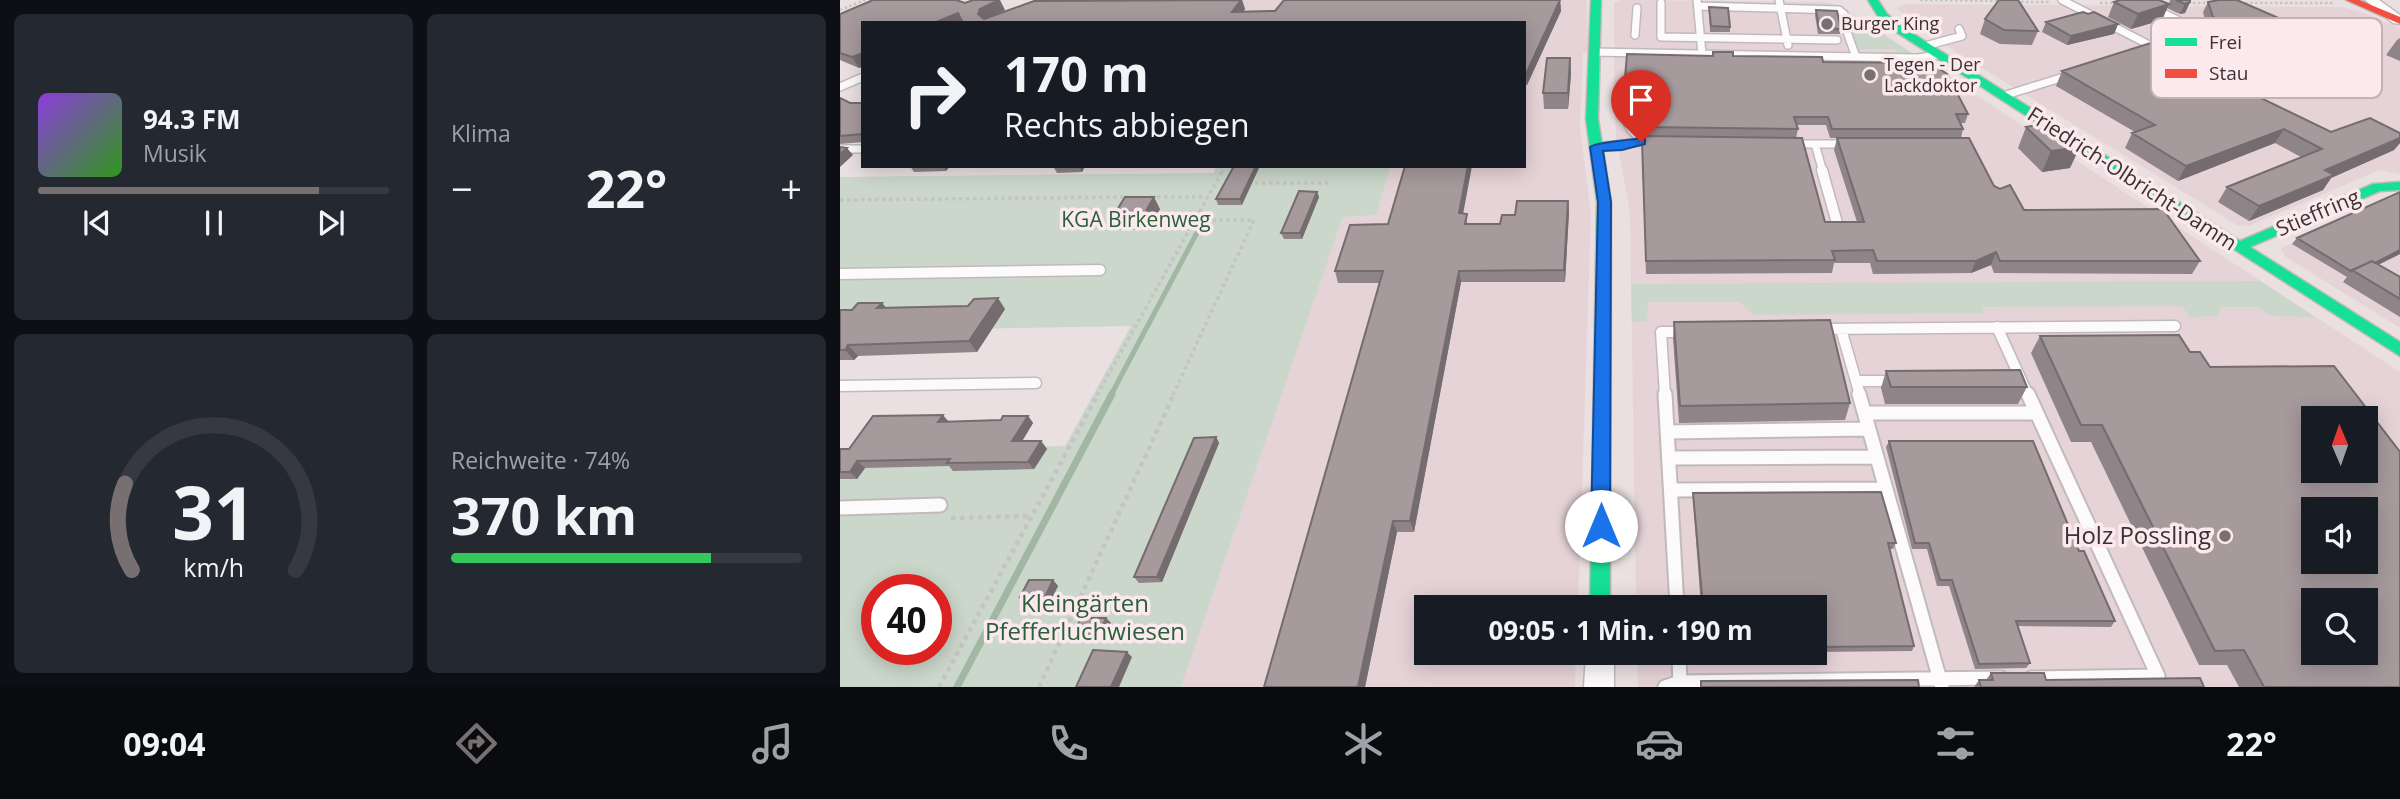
<!DOCTYPE html>
<html lang="de">
<meta charset="utf-8">
<style>
body{margin:0;font-family:"Open Sans",sans-serif;background:#242831;color:#f1f3f6;height:100vh;display:flex;flex-direction:column;font-size:26px;white-space:nowrap}
*{box-sizing:border-box;margin:0}
p{font-size:23px;color:#9ea1a6}
.icon{flex:none;width:38px;height:38px;fill:none;stroke:currentColor;stroke-width:2;stroke-linecap:round;stroke-linejoin:round}
.map{position:relative;flex:1;overflow:hidden}
.panel{display:flex;flex-direction:column;gap:14px;padding:14px;background:#0d0f14;width:840px}
.panel>*{flex:none}
.top-card{position:absolute;left:21px;top:21px;width:665px;height:147px;border-radius:0px;box-shadow:0 4px 18px #0003;background:#171b24;color:#f1f3f6;overflow:hidden}
.needle{width:46px;rotate:358deg}
.tools{position:absolute;left:1461px;top:406px;display:grid;gap:14px}
.tools a{display:grid;place-items:center;width:77px;height:77px;border-radius:0px;background:#171b24;box-shadow:0 4px 18px #0003;font-size:35px}
.speed{position:absolute;left:21px;top:574px;display:flex;gap:14px;font-size:35px;font-weight:700;text-align:center}
.speed>*{display:grid;place-content:center;width:91px;height:91px;border-radius:50%;background:#171b24;box-shadow:0 4px 18px #0003;line-height:1}
.speed .limit{border:10px solid #d22;background:#fff;color:#111}
.pin{position:absolute;display:grid;place-items:center;width:60px;height:60px;color:#fff;margin:-72px -30px;border-radius:50% 50% 50% 0;rotate:-45deg;box-shadow:0 0 7px #0007}
.pin .icon{rotate:45deg}
.me{position:absolute;width:77px;margin:-38px;rotate:0deg;stroke-linejoin:round;filter:drop-shadow(0 0 5px #0008)}
.turn{display:flex;align-items:center;gap:24px;height:147px;padding:0 28px;font-size:32px}
.turn .icon{width:91px;height:91px;stroke-width:2.5}
.turn b{display:block;font-size:49px;line-height:60px}
.big{font-size:52px;font-weight:700;line-height:1.1}
.panel .tile{flex:1;display:flex;flex-direction:column;justify-content:center;gap:10px;min-width:0;padding:0 24px;border-radius:10px;background:#242831}
.panel .dial{align-items:center;gap:0}
.dial svg{height:182px;overflow:visible;fill:none;stroke:#363941;stroke-width:7;stroke-linecap:round;text-anchor:middle}
.dial text{fill:#f1f3f6;stroke:none}
.song{display:flex;align-items:center;gap:21px}
.cover{width:84px;height:84px;border-radius:10px;background:linear-gradient(135deg,hsl(270 70% 55%),hsl(110 70% 35%))}
.played{height:7px;border-radius:4px;background:linear-gradient(90deg,#786f71 80%,#363941 80%)}
.keys{display:flex;justify-content:space-around;direction:ltr}
.heat{display:flex;justify-content:space-between;align-items:center;font-size:38px;direction:ltr}
.charge{height:10px;border-radius:5px;background:linear-gradient(90deg,#34c759 74%,#363941 0)}
.panel .tiles{flex:1;display:grid;gap:14px;grid-template-columns:repeat(2,1fr)}
.trip{position:absolute;left:574px;top:595px;width:413px;height:70px;border-radius:0px;background:#171b24;box-shadow:0 4px 18px #0003;font-weight:700;line-height:70px;text-align:center}
.menu{display:flex;height:112px;justify-content:space-around;align-items:center;background:#090b0e;color:#9ea1a6}
.menu .icon{width:49px;height:49px}
.menu .on{color:#786f71}
.menu b{font-size:32px;color:#f1f3f6}
main{display:flex;flex:1;min-height:0}
.map>svg:first-child{display:block}
</style>
<main>
<section class="panel">
<div class="tiles">
<div class="tile">
<div class="song"><i class="cover"></i><div><b>94.3 FM</b><p>Musik</p></div></div>
<div class="played"></div>
<div class="keys"><svg class="icon" aria-label="previous" viewBox="0 0 24 24"><path d="M18 5L8 12l10 7zM5 5v14"/></svg><svg class="icon" aria-label="pause" viewBox="0 0 24 24"><path d="M8 5v14M16 5v14"/></svg><svg class="icon" aria-label="next" viewBox="0 0 24 24"><path d="M6 5l10 7-10 7zM19 5v14"/></svg></div>
</div>
<div class="tile"><p>Klima</p>
<div class="heat"><a>−</a><b class="big">22°</b><a>+</a></div>
</div>
<div class="tile dial"><svg viewBox="0 0 100 80">
<path d="M14 69A42 42 0 1 1 86 69"/>
<path d="M14 69A42 42 0 0 1 11 31" stroke="#786f71"/>
<text x="50" y="56" font-size="32" font-weight="700">31</text>
<text x="50" y="72" font-size="11">km/h</text>
</svg></div>
<div class="tile"><p>Reichweite · 74%</p><b class="big">370 km</b><div class="charge"></div></div>
</div>
</section>
<div class="map">
<svg width="1560" height="687" viewBox="0 0 1560 687">
<rect width="100%" height="100%" fill="#eae0e2"/>
<path fill="#e6d3d7" fill-rule="evenodd" d="M212,0h535l1,52 -5,1 -3,74 11,87 -13,393h-152v46h150l-1,34h-394l162,-470 33,-2 15,-49h133v-143h-524z
M780,0l205,2 15,4 560,366v315h-762l-1,-34h178v-46h-179l-6,-395 -14,-76 -2,-42v-91zM1474,418h52v53h-52zM1474,509h52v53h-52zM1474,600h52v53h-52z
M1064,4l436,3 20,4 40,17v146l-20,-4 -131,56 -12,-1 -318,-196 -22,-21z
M1560,196v132l-114,-71 -5,-7 2,-3z"/>
<path fill="#cad7ca" fill-rule="evenodd" d="M1014,15l59,39h-16l-2,-5h-36l-1,4 -11,-31z
M377,166h174l-15,49 -33,2 -162,470h-341v-236l225,-5 66,-120 -291,5v-154l373,-4zM37,590h59v59h-59z
M1420,281l55,36 -44,-1 -13,-9h-38l-2,9 -28,1 -8,-11 -200,1 2,6 -230,2 -15,-13h-91l-1,19 -15,1 -1,-38z"/>
<g fill="none" stroke-linecap="round" stroke-linejoin="round">
<path stroke="#a1b7a4" stroke-width="5" d="M271,395l90,-170"/>
<path stroke="#a1b7a4" stroke-width="7" d="M117,687l155,-293"/>
<g stroke="#c1babb" stroke-width="10">
<path id="lane-far2" d="M857,0l5,54
M939,0l9,45
M1222,0l97,50
M1301,0l5,5 135,65 -54,11
M821,3v34l176,3
M858,6l141,4 5,4 -2,4 14,39
M795,35l2,-27
M1085,46l37,-10 -3,-7
M753,52l325,6 20,-3
M0,87l23,-10
M1163,96l67,-21
M801,102l-11,2c-10,22 5,35 26,40
M951,144h24l8,28
M975,144h33
M756,147l45,-5
M0,149h23"/>
</g>
<g stroke="#c1babb" stroke-width="13">
<path id="lane-far1" d="M982,170l15,53
M0,274l260,-4
M1157,327l31,68
M981,329l354,-3
M1001,329l19,66
M1016,381h40
M0,386l196,-3
M825,395l-4,-63h25"/>
</g>
<g stroke="#c1babb" stroke-width="17">
<path id="lane" d="M825,394l12,213
M1019,394l83,293
M1188,394l130,282 -127,2
M1025,413h172
M827,432l202,-3
M830,458l207,-1
M832,490l214,-1
M0,508l100,-3
M839,653l1,34
M825,687l15,-5 321,-4"/>
</g>
<g stroke="#c1babb" stroke-width="3">
<path id="street" d="M1525,0h14l21,15v9l-7,-1z
M746,653h28v34h-30z"/>
</g>
<g stroke="#c1babb" stroke-width="3">
<path id="fast" d="M751,0h10l-3,119 13,83 -1,405h-20l7,-405 -11,-83z
M1028,0h10l9,14 14,12 339,215 133,-57 27,-2v8l-20,1 -130,56 150,95v14l-507,-326 -14,-12z"/>
</g>
<g stroke="#c1babb" stroke-width="3">
<path id="jam" d="M1506,0h13l41,17v7z"/>
</g>
<path stroke="#c6c3c3" stroke-width="2.5" stroke-dasharray="2.5 2.5" stroke-linecap="butt" d="M1080,0l82,1
M1176,2h35
M1260,3h17
M1348,3h24
M1400,3h94
M0,10l25,-10
M382,172l3,-6"/>
<path stroke="#c6c3c3" stroke-width="3.5" stroke-dasharray="3.5 3.5" stroke-linecap="butt" d="M408,183h82
M310,197h59
M0,200l288,-3
M257,395l126,-225
M333,395l81,-175h-57"/>
<path stroke="#c6c3c3" stroke-width="4.5" stroke-dasharray="4.5 4.5" stroke-linecap="butt" d="M111,518l79,-2
M99,687l159,-293
M199,687l135,-293"/>
<use href="#lane-far2" stroke="#fcfafb" stroke-width="7"/>
<use href="#lane-far1" stroke="#fcfafb" stroke-width="10"/>
<use href="#lane" stroke="#fcfafb" stroke-width="13"/>
<use href="#street" fill="#fcfafb" fill-rule="evenodd"/>
<use href="#fast" fill="#16e098" fill-rule="evenodd"/>
<use href="#jam" fill="#f24e42" fill-rule="evenodd"/>
</g>
<path fill="#8f8487" fill-rule="evenodd" d="M244,0h158l3,9 -2,3 317,-12 1,11 -34,74h-3v-62h-661l-4,45 -19,-8v-46l125,-11 40,7 -13,6z
M1330,0h20v2l-5,11 -5,1 -13,-6 -5,12 -31,9 -23,-12 6,-15 55,2z
M1368,2l98,28 -7,11 -37,13 -29,-14 -6,11 -27,9 44,21 -4,7 91,44 69,1v10l-6,7 -63,28 -8,12 -74,31 -31,-19 9,-15 74,-30 -26,-14 -97,38 -53,-33 7,-15 3,-1 -79,-46 6,-15 109,-25 6,-13 29,-9 -3,-12z
M869,7l21,20v5h-20z
M976,10l25,19 -1,5h-22l-3,-19z
M1248,14l30,10 -4,10 -47,11 -25,-13 4,-10z
M1145,19l53,12 -6,14 -32,-1 -20,-10z
M1560,38v23l-14,-6 11,-15z
M873,52l20,4 90,6 145,52 -3,9h-5l3,6 -2,9 33,48 30,24 176,51 -8,13 -198,-1 -3,-8 -20,8 -98,1 -3,-11h-36l-2,10 -186,1 -4,-121v-12h3l-2,-33 1,-11 -2,-1v-9l-17,-1v-8l87,-22zM957,125h29l4,13h7l-3,12 23,72h-32l-29,-84 2,-9z
M730,58l1,16 -3,35h-24l-1,-16z
M0,98l10,5h13v39l-23,2z
M1186,127l44,41 -28,4 -24,-24z
M70,166h40l-4,5 -32,1z
M213,166h70l-1,1 -38,1 -2,4 -25,1z
M394,166l8,39h-24l-2,-6z
M477,192l2,5 -17,42h-18l-3,-6z
M728,201l1,11 -4,70h-104l-47,250h-17l-32,155h-101l116,-404h-42l-3,-12 53,-47 75,-11 5,11h32l15,-9z
M320,209l-12,21h-30l-6,-12z
M1457,238l103,16 -22,11 22,12v40l-57,-35 4,-5 -55,-33z
M42,303l4,5 119,1 -28,43 -119,4 -4,4h-14v-50h12z
M834,322l176,81 -5,17 -166,3 -6,-84z
M1200,336l360,351h-161l-12,-22h-28l-108,-223h-20l-40,-89z
M1046,371l141,16 -9,17h-133l-4,-16z
M188,416l5,7 -11,18h19l6,8 -13,20 -81,2 -4,-5 -84,2 -8,11h-17v-30h9l100,-27 52,-2z
M376,437l3,6 -57,139 -23,1 -5,-6z
M1049,441l190,110 36,70 -4,6 -94,-1 13,37 -4,5 -51,1 -26,-83h-12l-10,-37h-15l-26,-102z
M853,493l203,50 -3,6h-3l24,97 -2,5 -97,1v-45h-114l-8,-108z
M213,580l5,6 -8,16h-24l-6,-5z
M266,618l5,5 -7,17h-26l-5,-5z
M1151,673l55,7 158,7h-230l5,-7h7z"/>
<path fill="#746c6e" d="M159,0h1l5,10 -19,9 -8,-5 2,-5z
M401,0h1l3,9 -9,13 -4,-10z
M720,0l1,11 -34,74 -1,-11z
M1350,2l-5,11 -5,1 5,-10z
M1329,4l-7,16 -31,9 7,-15z
M118,13l5,10h-29z
M1278,24l-4,10 -47,11 4,-9z
M1466,30l-7,11 -37,13 6,-11z
M1396,35l-9,16 -33,11 9,-16z
M23,53v14l-4,1 -7,-11z
M730,58l1,16 -3,35v-16z
M1404,81l-8,15 -2,-11z
M1444,129l-9,14 -97,38 8,-15z
M1560,138v5l-6,7 -63,28 -8,12 -74,31 10,-15 66,-36z
M1240,147l-10,21 -28,4 9,-21z
M7,148l6,7 -13,12v-13z
M103,166h7l-4,5z
M239,166h5v2l-2,4z
M416,166h4l-18,39 -2,-6z
M628,166h4l-11,59 -2,-12z
M477,192l2,5 -17,42 -2,-6z
M314,197l6,12 -12,21 -6,-12z
M728,201l1,11 -4,70 -1,-12z
M1560,250v4l-41,20 -4,-2z
M1156,252l-5,13 -20,8 5,-12z
M619,271l2,11 -47,250 -4,-11z
M158,298l7,11 -28,43 -8,-11z
M42,303l9,11 -14,-6z
M8,345l10,11 -4,4 -9,-10z
M103,415l6,7h-11z
M188,416l5,7 -15,25 -6,-7z
M376,437l3,6 -57,139 -5,-5z
M201,441l6,8 -13,20 -6,-7z
M17,461l8,7 -8,11 -7,-7z
M553,521l4,11 -32,155h-7z
M213,580l5,6 -8,16 -5,-5z
M266,618l5,5 -7,17 -5,-5z
M287,652l5,5 -13,30h-8z"/>
<path fill="#a69a9d" stroke="#746c6e" stroke-width="2" fill-rule="evenodd" d="M33,0h83l9,3 8,-3h26l-19,9 -2,5 6,5 50,-18 207,-1 -9,12 43,-1 9,-11h276l-34,74h-2v-51h-561l-5,-10 -24,10h-71v30l-11,4 -12,-4v-39z
M1159,0h19l20,31 -34,-1 -19,-11z
M1280,0h39l10,4 -31,10 -24,-12z
M1336,0h14v2l-5,2z
M1379,0h18l69,30 -38,13 -55,-26 -5,-15z
M869,7l19,1 2,19 -19,-1z
M976,10l21,1 4,18 -22,-1z
M1243,12l5,2 6,-2 24,12 -47,12 -25,-14z
M1320,40l84,41 -10,4 97,47 39,-14 30,15v5l-75,32 9,5 -75,31 -32,-19 95,-38 -38,-20 -98,37 -54,-33 23,-8 -93,-54z
M873,52h20v4l89,1 1,5 108,1 16,11 21,40h-12l7,15h-131l-4,-12h-34l4,12 -154,-2 -1,-28 4,-7 -5,-5v-9h-17l2,-24 86,2z
M707,58h23l-2,35h-25z
M0,98l10,5h13v31l-23,2z
M1214,123l26,24 -29,4 -25,-24z
M805,136l157,2 23,84h39l-27,-84h132l25,48 6,3 10,-4 14,25 139,-1 37,52h-200l-4,-9 -20,9h-99l-4,-11 -41,1 3,9 -189,1 -4,-120h3z
M0,147l7,1 -7,6z
M394,166h22l-16,33h-24z
M565,166h63l-9,47 8,1 -2,10h35l2,-9h13l2,-14h51l-4,69 -105,1 -49,250h-17l-35,166h-94l119,-416h-48l15,-46 38,-1z
M459,191l18,1 -17,41h-19z
M1560,192v58l-25,13 -3,-2 -21,10 -54,-33z
M285,197h29l-12,21h-30z
M1532,261l28,16v22l-48,-29z
M158,298l-29,43 -121,4 -3,5h-5v-40h12l6,-7h24l-5,5 91,-2 6,-7z
M990,320l20,83 -170,3 -6,-84z
M1339,335l11,17h10l10,15 124,-1 66,86v235h-136l-20,-37 -29,1 -113,-226h-21l-41,-89zM1474,418h52v53h-52zM1474,509h52v53h-52zM1474,600h52v53h-52z
M1180,370l7,17h-136l-5,-16z
M103,415l-5,7 63,-2 2,-4h25l-16,25h29l-13,21 -81,1 3,-4 -93,2 -7,11h-10v-23h9l24,-33z
M376,437l-59,140h-23l60,-139z
M1049,441h144l46,110h5l31,70h-99l14,42 -51,1 -27,-84h-12l-11,-37h-14z
M1041,492l15,51h-8l26,103 -99,1v-40h-112l-10,-114z
M189,580h24l-8,17h-25z
M241,618h25l-7,17h-26z
M253,650l34,2 -16,35h-35z
M1151,673h53l2,7 154,-2 4,9h-223l-2,-7h14z
M1078,680l1,7h-218v-6z"/>
<path fill="#1a73e8" stroke="#114b97" stroke-width="2" d="M801,138l4,1v5l-23,6 -19,1 8,51 -1,324 -2,6 -7,3 -7,-3 -3,-6 7,-324 -8,-55c9,-6 37,-6 51,-9z"/>
<g fill="#786f71" stroke="#fce9ed" stroke-width="2.5">
<circle cx="987" cy="24" r="7"/>
<circle cx="1030" cy="75" r="7"/>
<circle cx="1385" cy="536" r="7"/>
</g>
<g text-anchor="middle" stroke-width="7" stroke-linejoin="round" paint-order="stroke">
<g font-size="18" fill="#3a3234" stroke="#fce9ed" text-anchor="start">
<text x="1001" y="30">Burger King</text>
<text x="1044" y="71">Tegen - Der<tspan x="1044" dy="21">Lackdoktor</tspan></text>
</g>
<g font-size="21" fill="#3a3234" stroke="#fce9ed">
<text transform="translate(1292 179) rotate(33)" y="7">Friedrich-Olbricht-Damm</text>
<text transform="translate(1478 213) rotate(-23)" y="7">Stieffring</text>
</g>
<g font-size="21" fill="#2a613a" stroke="#fce9ed">
<text x="296" y="227">KGA Birkenweg</text>
</g>
<g font-size="24" fill="#3a3234" stroke="#fce9ed" text-anchor="end">
<text x="1371" y="544">Holz Possling</text>
</g>
<g font-size="24" fill="#2a613a" stroke="#fce9ed">
<text x="245" y="612">Kleingärten<tspan x="245" dy="28">Pfefferluchwiesen</tspan></text>
</g>
</g>
<rect x="1311" y="18" width="231" height="80" rx="10" fill="#fce9ed" stroke="#c2b2b6" stroke-width="2"/>
<rect x="1325" y="38" width="32" height="8" fill="#16e098"/>
<rect x="1325" y="69" width="32" height="9" fill="#f24e42"/>
<g font-size="19" fill="#3a3234">
<text x="1369" y="49">Frei</text>
<text x="1369" y="80">Stau</text>
</g>
</svg>
<div class="tools">
<a><svg class="needle" viewBox="-14 -14 28 28"><path d="M0-13l5 13h-10z" fill="#e53935"/><path d="M0 13l5-13h-10z" fill="#9ea1a6"/></svg></a>
<a><svg class="icon" aria-label="sound" viewBox="0 0 24 24"><path d="M4 9h4l5-4v14l-5-4H4zM17 9q2 3 0 6"/></svg></a>
<a><svg class="icon" aria-label="search" viewBox="0 0 24 24"><circle cx="10" cy="10" r="6"/><path d="M15 15l6 6"/></svg></a>
</div>
<div class="speed"><div class="limit">40</div></div>
<div class="pin" style="left:801px;top:142px;background:#d93025"><svg class="icon" aria-label="arrive" viewBox="0 0 24 24"><path d="M6 21V4h12l-3 4 3 4H6"/></svg></div>
<svg class="me" style="left:761px;top:526px" viewBox="-20 -20 40 40"><circle r="19" fill="#fff"/><path d="M0-13L10 11 0 6-10 11z" fill="#1a73e8"/></svg>
<div class="trip">09:05 · 1 Min. · 190 m</div>
<div class="top-card">
<div class="turn"><svg class="icon" aria-label="right" viewBox="0 0 24 24"><path d="M7 20v-9h11M14 6l5 5-5 5"/></svg><div><b>170 m</b>Rechts abbiegen</div></div>
</div>
</div>
</main>
<nav class="menu">
<b>09:04</b>
<svg class="icon on" aria-label="directions" viewBox="0 0 24 24"><path d="M12 3l9 9-9 9-9-9zM9 14v-3h6M13 9l2 2-2 2"/></svg>
<svg class="icon" aria-label="music" viewBox="0 0 24 24"><path d="M9 18V5l10-2v13"/><circle cx="6" cy="18" r="3"/><circle cx="16" cy="16" r="3"/></svg>
<svg class="icon" aria-label="phone" viewBox="0 0 24 24"><path d="M5 4h4l2 5-3 2q2 4 5 5l2-3 5 2v4C11 20 4 13 5 4z"/></svg>
<svg class="icon" aria-label="climate" viewBox="0 0 24 24"><path d="M12 3v18M4 7l16 10M4 17L20 7"/></svg>
<svg class="icon" aria-label="car" viewBox="0 0 24 24"><path d="M5 17H2v-5l4-1 3-4h7l3 4 3 1v5h-3M9 17h6M6 11h13"/><circle cx="7" cy="17" r="2"/><circle cx="17" cy="17" r="2"/></svg>
<svg class="icon" aria-label="filters" viewBox="0 0 24 24"><path d="M4 7h16M4 17h16"/><circle cx="9" cy="7" r="2"/><circle cx="15" cy="17" r="2"/></svg>
<b>22°</b>
</nav>
